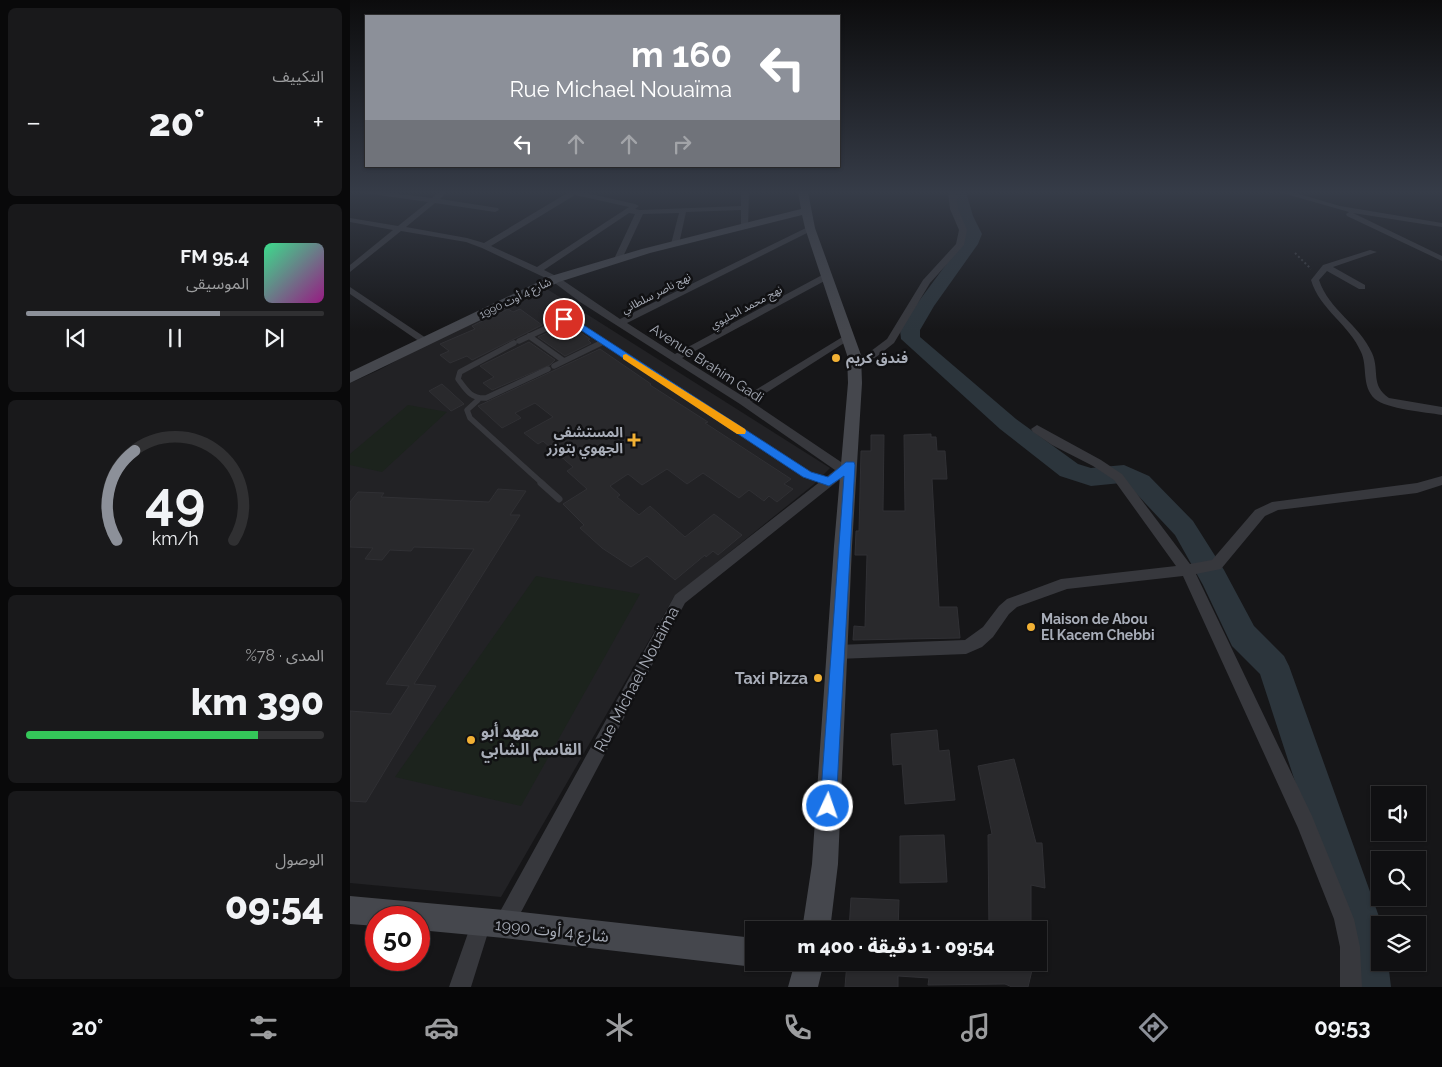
<!DOCTYPE html>
<html lang="ar">
<meta charset="utf-8">
<style>
body{margin:0;font-family:Raleway,"Noto Sans Arabic",sans-serif;background:#19191b;color:#f1f3f6;direction:rtl;height:100vh;display:flex;flex-direction:column;font-size:19px;white-space:nowrap}
*{box-sizing:border-box;margin:0}
p{font-size:16px;color:#9c9d9f}
.icon{flex:none;width:28px;height:28px;fill:none;stroke:currentColor;stroke-width:2;stroke-linecap:round;stroke-linejoin:round}
.map{position:relative;flex:1;overflow:hidden;direction:ltr}
.sheet{display:flex;flex-direction:column;gap:8px;padding:8px;background:#09090a;width:350px}
.sheet>*{flex:none}
.guide{position:absolute;left:15px;top:15px;width:475px;height:152px;border-radius:0px;box-shadow:0 1px 4px #0004,0 0 0 1px #303032;direction:rtl;background:#8c9099;color:#fff;overflow:hidden}
.tools{position:absolute;left:1021px;top:786px;display:grid;gap:10px}
.tools a{display:grid;place-items:center;width:55px;height:55px;border-radius:0px;background:#101012;box-shadow:0 1px 4px #0004,0 0 0 1px #303032;font-size:25px}
.speed{position:absolute;left:15px;top:906px;display:flex;gap:10px;font-size:25px;font-weight:700;text-align:center}
.speed>*{display:grid;place-content:center;width:65px;height:65px;border-radius:50%;background:#101012;box-shadow:0 1px 4px #0004,0 0 0 1px #303032;line-height:1}
.speed .limit{border:8px solid #d22;background:#fff;color:#111}
.pin{position:absolute;display:grid;place-items:center;width:42px;height:42px;color:#fff;margin:-21px;border:2px solid #fff;border-radius:50%;box-shadow:0 1px 5px #0007}
.me{position:absolute;width:55px;margin:-28px;rotate:3deg;stroke-linejoin:round;filter:drop-shadow(0 0 4px #0008)}
.turn{display:flex;align-items:center;gap:18px;height:105px;padding:0 25px;font-size:22px}
.turn .icon{width:65px;height:65px;stroke-width:2.5}
.turn b{display:block;font-size:35px;line-height:42px}
.lanes{display:flex;align-items:center;height:48px;padding:0 25px;background:#0003;justify-content:center;gap:25px;direction:ltr}
.lanes .off{opacity:.35}
.big{font-size:38px;font-weight:800;line-height:1.1}
.sheet .widget{flex:1;display:flex;flex-direction:column;justify-content:center;gap:8px;min-width:0;padding:0 18px;border-radius:8px;background:#19191b}
.sheet .dial{align-items:center;gap:0}
.dial svg{height:130px;overflow:visible;fill:none;stroke:#303032;stroke-width:7;stroke-linecap:round;text-anchor:middle}
.dial text{fill:#f1f3f6;stroke:none}
.song{display:flex;align-items:center;gap:15px}
.cover{width:60px;height:60px;border-radius:8px;background:linear-gradient(135deg,hsl(150 70% 55%),hsl(310 70% 35%))}
.played{height:5px;border-radius:2px;background:linear-gradient(90deg,#8c9099 65%,#303032 65%)}
.keys{display:flex;justify-content:space-around;direction:ltr}
.heat{display:flex;justify-content:space-between;align-items:center;font-size:28px;direction:ltr}
.charge{height:8px;border-radius:4px;background:linear-gradient(90deg,#34c759 78%,#303032 0)}
.trip{position:absolute;left:395px;top:921px;width:302px;height:50px;border-radius:0px;background:#101012;box-shadow:0 1px 4px #0004,0 0 0 1px #303032;font-weight:800;line-height:50px;text-align:center;direction:rtl}
.tab-bar{display:flex;height:80px;justify-content:space-around;align-items:center;background:#060607;color:#9c9d9f}
.tab-bar .icon{width:35px;height:35px}
.tab-bar .selected{color:#8c9099}
.tab-bar b{font-size:22px;color:#f1f3f6}
main{display:flex;flex:1;min-height:0}
.map>svg:first-child{display:block}
</style>
<main>
<div class="map">
<svg width="1092" height="987" viewBox="0 0 1092 987">
<rect width="100%" height="100%" fill="#161618"/>
<path fill="#222225" d="M197,289l283,179 -17,17 -139,112 -173,300 -151,-14v-500l29,-13 107,-58 37,-17z"/>
<path fill="#1c231d" d="M58,405l39,7 -65,60 -32,-7v-11z
M186,576l104,18 -119,212 -126,-29z"/>
<g fill="none" stroke-linecap="round" stroke-linejoin="round">
<path fill="#2c353c" fill-rule="evenodd" d="M602,192h14l7,24 9,18 -4,10 -44,62 -14,24v7l96,82 62,45 13,4 33,-3 25,11 44,45 31,49 30,56 30,30 5,10 93,259h-2v37h8l3,25h-42l-5,-55 -84,-258 -28,-28 -29,-61 -28,-50 -44,-47 -10,-5 -30,3 -31,-10 -60,-47 -99,-90 -1,-9 16,-25 46,-62 4,-9 -9,-18z"/>
</g>
<path fill="#29292c" stroke="#303034" d="M158,309l5,3 7,-3 22,16 -70,35 -5,-4 -17,7 -10,-8 9,-4 -9,-7 35,-15 -3,-3z
M218,324l22,15 -2,1 3,3 -26,13 -27,-19z
M179,342l26,18 -5,5 -58,25 -9,-7 11,-6 -14,-11z
M250,349l51,35 -1,1 58,37 -3,1 86,56 -7,5 9,5 -16,13 -8,-6 -5,5 -15,-11 -10,8 -36,-25 -16,11 -20,-15 -25,16 -14,-11 -18,12 10,9 -3,2 22,18 11,-9 35,31 29,-23 28,21 -24,20 -5,-4 -7,6 -1,-2 -30,25 -28,-24 -16,11 -29,-19 -22,-20 4,-3 -21,-21 24,-15 -20,-18 6,-4 -30,-26 -5,3 -14,-11 29,-16 -18,-14 -20,10 6,5 -19,10 -24,-22z
M92,384l22,20 -13,7 -22,-20z
M581,434v3h5l1,14h8l2,28h-15l7,128h18l3,31 -107,2 1,-14 11,1 2,-72h-12l1,-24h3l2,-80h10v-16h13l-1,76h22l-1,-76z
M148,489l28,2 -16,24h10l-106,169 22,2 -70,116 -16,-1v-90l41,3 18,-28 -23,-2 88,-135 -60,-2 -3,4 -21,-1 -8,10 -17,-1 8,-11 -23,-1v-45l8,-10 26,1 -3,4 108,5z
M587,730l2,21 10,-1 6,50 -50,4 -3,-40 -9,1 -2,-31z
M664,759l22,84h6l3,45 -14,-3v45h-42l-1,-95 4,-1 -14,-68z
M594,835l3,47 -47,1v-47z
M501,898l48,2 -1,30h-49z
M497,962h187l-6,25h-16l-7,-3 -77,1 1,-7 -31,-2v11h-53z"/>
<g fill="none" stroke-linecap="round" stroke-linejoin="round">
<path stroke="#3d3f44" stroke-width="2" stroke-dasharray="2 2.5" stroke-linecap="butt" d="M945,253l16,16"/>
<path stroke="#37383d" stroke-width="4.5" d="M216,319h3"/>
<path stroke="#37383d" stroke-width="5.5" d="M179,336l35,25
M169,341l49,-23 239,157 22,7
M164,343l-54,29 -2,7c8,11 13,20 28,19l62,-29
M204,366l49,-24
M128,400l-11,10 3,8 73,66"/>
<path stroke="#37383d" stroke-width="7" d="M191,483l18,16"/>
<path fill="#37383d" fill-rule="evenodd" d="M7,192h27l48,6 7,-6h8l-7,7 58,9 1,2 -4,2 -60,-9 -29,24 61,11 17,5 85,-51h13l53,12 4,2 -4,3 5,1 101,-4v-14h8l-1,36 -7,-2v-16l-55,2 -7,32 -4,2 -4,-2 8,-31 -36,1 -21,45 -7,2 -1,-2 21,-45 -6,-1 -85,57 14,7 62,42 190,-93h3v4l-186,93 48,31 149,-80h6v4l-148,80 62,39 100,-61 3,-1 5,3 -100,64 92,62 6,-3 4,1 2,3 -2,3 -169,135 -174,328 -7,3 -7,-3 -3,-7 3,-7 178,-322 160,-125 -95,-66 -160,-102 -28,-21 -70,-33 -16,-6 -65,-11 -51,41v-7l43,-35 -43,-8v-4l48,8 30,-24zM225,195l54,12 -92,60 -46,-21z
M598,192h8l2,17 9,21 -3,15 -34,38 -36,60 -19,15 -20,6 -4,-1v-4l16,-5 20,-15 36,-59 33,-36 3,-14 -9,-21z
M929,192h13l48,14 102,17v4l-89,-14 89,43v5l-95,-45 -1,-2 3,-2z
M1020,250l7,2 -44,15 32,18v4h-6l-32,-18 -8,9c10,30 40,44 53,73 8,18 -2,32 17,45l53,9v8c-17,-3 -55,-6 -67,-16 -14,-13 -7,-32 -14,-47 -12,-28 -41,-42 -50,-72l12,-15z
M0,287l79,53v4h-6l-73,-50z
M687,425l64,35 21,14 68,90 22,-4 43,-50 17,-8 145,-19 25,-7v9l-25,8 -139,17 -13,6 -44,53 -25,5 116,242 42,103 6,28 2,40h-22v-40l-6,-28 -36,-91 -115,-252 -116,13 -50,18 -8,7 -16,23 -11,10 -16,7 -129,5 -5,-2 -3,-5 3,-5 5,-2 128,-5 18,-13 16,-21 8,-7 54,-20 115,-13 -62,-86 -21,-14 -41,-21 -19,-13 -2,-3z
M131,913l7,3 3,7 -20,64h-22l25,-71z"/>
<path fill="#45474d" fill-rule="evenodd" d="M448,192h10l7,36 46,127 1,28 -10,163 -14,318 -8,66h-28l10,-66 22,-318 14,-163 -1,-28 -42,-127 -3,-13 -152,38 -91,29 -209,101v-11l201,-96 91,-27 159,-40z
M0,896l154,14 250,28v24h11l-11,5 -250,-29 -85,-8v-12h-43v8l-26,-2z
M445,962h29l-6,25h-30z"/>
</g>
<linearGradient id="sky" x2="0" y2="1"><stop stop-color="#0c0c0d"/><stop offset="0.58" stop-color="#363c48"/><stop offset="1" stop-color="#363c48" stop-opacity="0"/></linearGradient>
<rect width="1092" height="331" fill="url(#sky)"/>
<path fill="#1a73e8" stroke="#114b97" d="M218,315l243,157 17,5 18,-15h8l1,3 -19,341 -2,6 -6,2 -6,-2 -2,-6 24,-330 -15,10 -26,-9 -236,-156 -3,1 -5,-3z"/>
<path fill="#f59e0b" d="M276,354l119,75 1,2 -1,3h-8l-114,-75v-4z"/>
<g fill="#f2b134" stroke="#111113" stroke-width="2">
<circle cx="486" cy="358" r="5"/>
<path d="M281.5 432.5h5v5h5v5h-5v5h-5v-5h-5v-5h5z"/>
<circle cx="681" cy="627" r="5"/>
<circle cx="468" cy="678" r="5"/>
<circle cx="121" cy="740" r="5"/>
</g>
<g text-anchor="middle" stroke-width="5" stroke-linejoin="round" paint-order="stroke">
<g font-size="11" fill="#a8adb8" stroke="#111113">
<text transform="translate(306 293) rotate(-27)" y="4">نهج ناصر سلطاني</text>
<text transform="translate(165 298) rotate(-26)" y="4">شارع 4 أوت 1990</text>
<text transform="translate(396 307) rotate(-28)" y="4">نهج محمد الحليوي</text>
</g>
<g font-size="14" font-weight="bold" fill="#a8adb8" stroke="#111113" text-anchor="start">
<text x="496" y="363">فندق كريم</text>
<text x="273" y="437" text-anchor="end">المستشفى<tspan x="273" dy="16">الجهوي بتوزر</tspan></text>
<text x="691" y="624">Maison de Abou<tspan x="691" dy="16">El Kacem Chebbi</tspan></text>
</g>
<g font-size="14" fill="#a8adb8" stroke="#111113">
<text transform="translate(357 363) rotate(33)" y="5">Avenue Brahim Gadi</text>
</g>
<g font-size="16" font-weight="bold" fill="#a8adb8" stroke="#111113" text-anchor="end">
<text x="458" y="684">Taxi Pizza</text>
<text x="131" y="737" text-anchor="start">معهد أبو<tspan x="131" dy="18">القاسم الشابي</tspan></text>
</g>
<g font-size="16" fill="#a8adb8" stroke="#111113">
<text transform="translate(286 679) rotate(-62)" y="6">Rue Michael Nouaïma</text>
<text transform="translate(202 930) rotate(6)" y="6">شارع 4 أوت 1990</text>
</g>
</g>
</svg>
<div class="tools">
<a><svg class="icon" aria-label="sound" viewBox="0 0 24 24"><path d="M4 9h4l5-4v14l-5-4H4zM17 9q2 3 0 6"/></svg></a>
<a><svg class="icon" aria-label="search" viewBox="0 0 24 24"><circle cx="10" cy="10" r="6"/><path d="M15 15l6 6"/></svg></a>
<a><svg class="icon" aria-label="layers" viewBox="0 0 24 24"><path d="M12 4l9 5-9 5-9-5zM3 14l9 5 9-5"/></svg></a>
</div>
<div class="speed"><div class="limit">50</div></div>
<div class="pin" style="left:214px;top:319px;background:#d93025"><svg class="icon" aria-label="arrive" viewBox="0 0 24 24"><path d="M6 21V4h12l-3 4 3 4H6"/></svg></div>
<svg class="me" style="left:478px;top:806px" viewBox="-20 -20 40 40"><circle r="17" fill="#1a73e8" stroke="#fff" stroke-width="3"/><path d="M0-11L8 9 0 5-8 9z" fill="#fff"/></svg>
<div class="trip">09:54 · 1 دقيقة · 400 m</div>
<div class="guide">
<div class="turn"><svg class="icon" aria-label="left" viewBox="0 0 24 24"><path d="M17 20v-9H6M10 6l-5 5 5 5"/></svg><div><b>160 m</b>Rue Michael Nouaïma</div></div>
<div class="lanes"><svg class="icon" aria-label="left" viewBox="0 0 24 24"><path d="M17 20v-9H6M10 6l-5 5 5 5"/></svg><svg class="icon off" aria-label="ahead" viewBox="0 0 24 24"><path d="M12 20V5M6 11l6-6 6 6"/></svg><svg class="icon off" aria-label="ahead" viewBox="0 0 24 24"><path d="M12 20V5M6 11l6-6 6 6"/></svg><svg class="icon off" aria-label="right" viewBox="0 0 24 24"><path d="M7 20v-9h11M14 6l5 5-5 5"/></svg></div>
</div>
</div>
<section class="sheet">
<div class="widget"><p>التكييف</p>
<div class="heat"><a>−</a><b class="big">20°</b><a>+</a></div>
</div>
<div class="widget">
<div class="song"><i class="cover"></i><div><b>95.4 FM</b><p>الموسيقى</p></div></div>
<div class="played"></div>
<div class="keys"><svg class="icon" aria-label="previous" viewBox="0 0 24 24"><path d="M18 5L8 12l10 7zM5 5v14"/></svg><svg class="icon" aria-label="pause" viewBox="0 0 24 24"><path d="M8 5v14M16 5v14"/></svg><svg class="icon" aria-label="next" viewBox="0 0 24 24"><path d="M6 5l10 7-10 7zM19 5v14"/></svg></div>
</div>
<div class="widget dial"><svg viewBox="0 0 100 80">
<path d="M14 69A42 42 0 1 1 86 69"/>
<path d="M14 69A42 42 0 0 1 25 14" stroke="#8c9099"/>
<text x="50" y="56" font-size="32" font-weight="700">49</text>
<text x="50" y="72" font-size="11">km/h</text>
</svg></div>
<div class="widget"><p>المدى · 78%</p><b class="big">390 km</b><div class="charge"></div></div>
<div class="widget"><p>الوصول</p><b class="big">09:54</b></div>
</section>
</main>
<nav class="tab-bar">
<b>09:53</b>
<svg class="icon selected" aria-label="directions" viewBox="0 0 24 24"><path d="M12 3l9 9-9 9-9-9zM9 14v-3h6M13 9l2 2-2 2"/></svg>
<svg class="icon" aria-label="music" viewBox="0 0 24 24"><path d="M9 18V5l10-2v13"/><circle cx="6" cy="18" r="3"/><circle cx="16" cy="16" r="3"/></svg>
<svg class="icon" aria-label="phone" viewBox="0 0 24 24"><path d="M5 4h4l2 5-3 2q2 4 5 5l2-3 5 2v4C11 20 4 13 5 4z"/></svg>
<svg class="icon" aria-label="climate" viewBox="0 0 24 24"><path d="M12 3v18M4 7l16 10M4 17L20 7"/></svg>
<svg class="icon" aria-label="car" viewBox="0 0 24 24"><path d="M5 17H2v-5l4-1 3-4h7l3 4 3 1v5h-3M9 17h6M6 11h13"/><circle cx="7" cy="17" r="2"/><circle cx="17" cy="17" r="2"/></svg>
<svg class="icon" aria-label="filters" viewBox="0 0 24 24"><path d="M4 7h16M4 17h16"/><circle cx="9" cy="7" r="2"/><circle cx="15" cy="17" r="2"/></svg>
<b>20°</b>
</nav>
